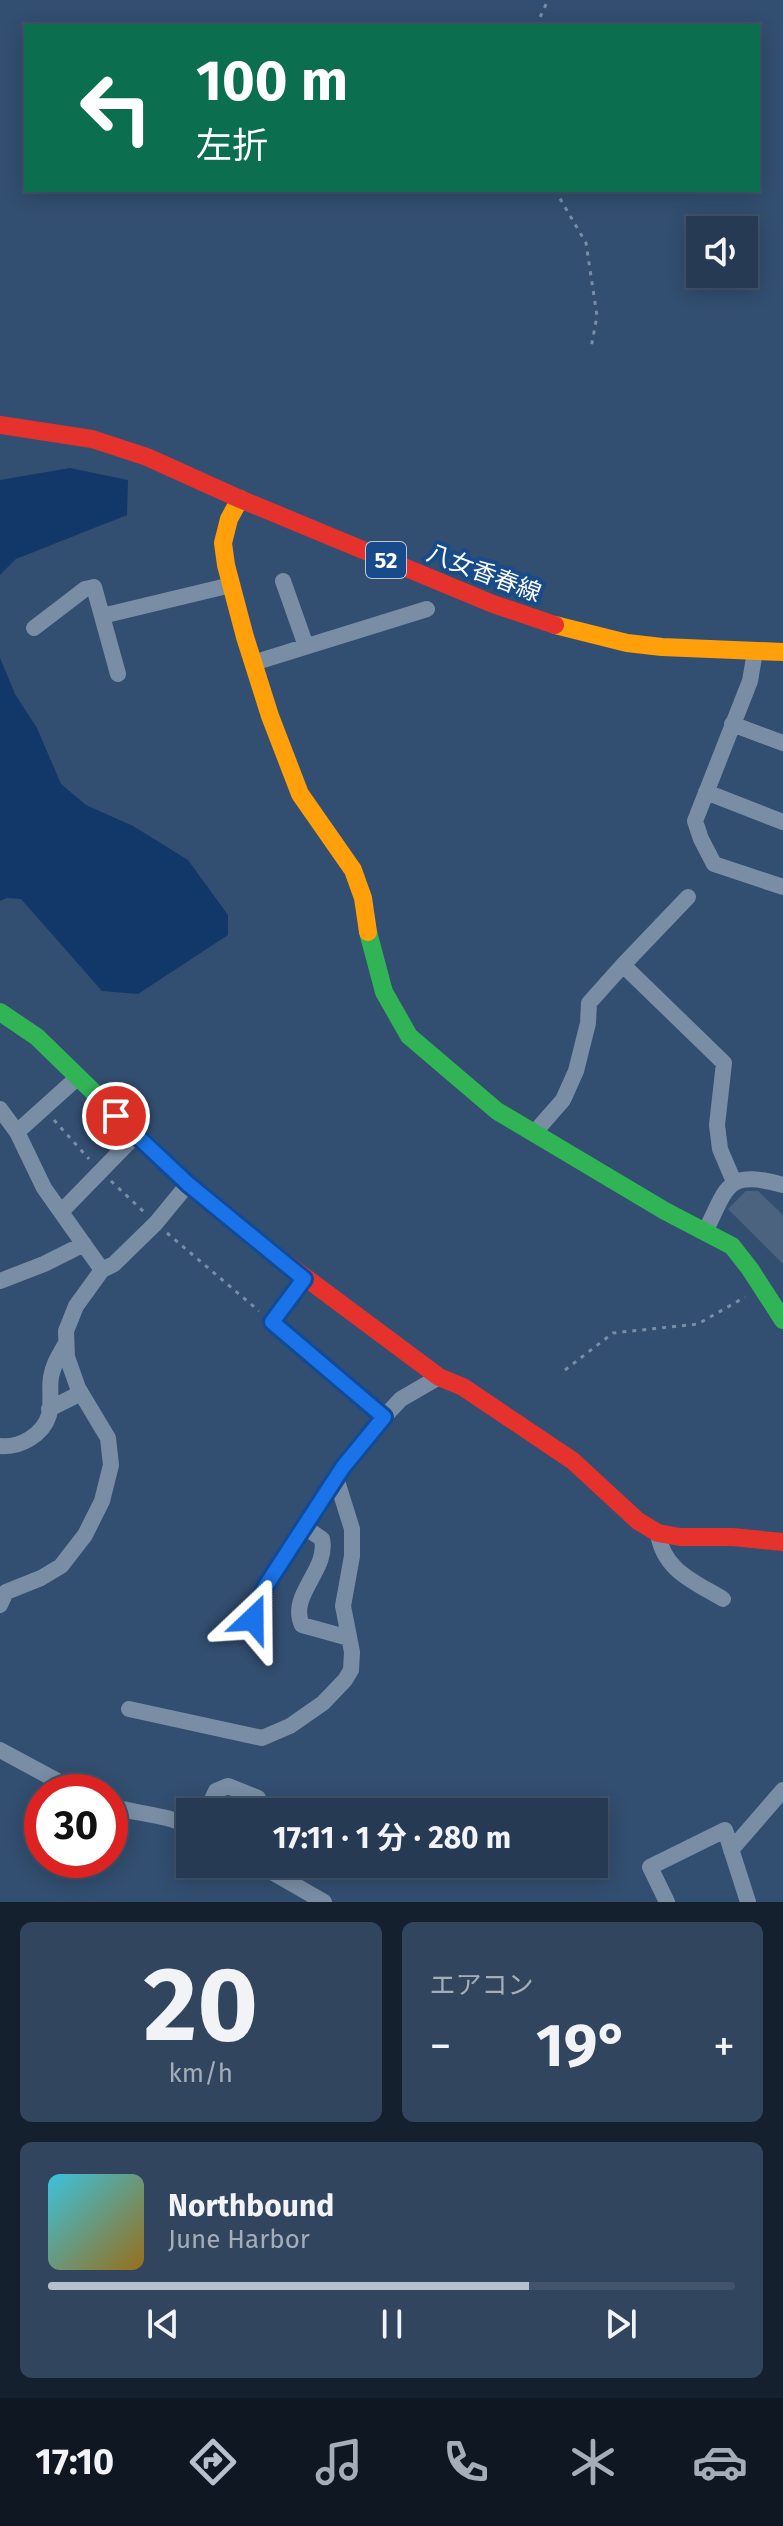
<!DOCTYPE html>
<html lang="ja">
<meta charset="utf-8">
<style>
body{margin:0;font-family:"Fira Sans","Noto Sans JP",sans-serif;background:#32455e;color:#f1f3f6;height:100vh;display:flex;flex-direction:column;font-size:30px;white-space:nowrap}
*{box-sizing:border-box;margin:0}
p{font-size:26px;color:#a4adb8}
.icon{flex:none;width:44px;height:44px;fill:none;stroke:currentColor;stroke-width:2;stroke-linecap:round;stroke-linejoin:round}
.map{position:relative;height:1902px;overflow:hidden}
.panel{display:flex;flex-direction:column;gap:20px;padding:20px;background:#15202e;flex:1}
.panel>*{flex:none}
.top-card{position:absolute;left:24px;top:24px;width:736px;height:168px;border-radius:0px;box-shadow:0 4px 20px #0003,0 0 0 2px #42546b;background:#0b6e4f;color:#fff;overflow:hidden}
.buttons{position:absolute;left:686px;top:216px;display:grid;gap:16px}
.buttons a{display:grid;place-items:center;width:72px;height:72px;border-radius:0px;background:#263a54;box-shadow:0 4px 20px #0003,0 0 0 2px #42546b;font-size:40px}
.speed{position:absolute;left:24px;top:1774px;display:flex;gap:16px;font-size:40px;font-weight:700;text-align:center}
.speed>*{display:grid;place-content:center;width:104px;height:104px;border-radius:50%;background:#263a54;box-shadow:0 4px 20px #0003,0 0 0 2px #42546b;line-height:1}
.speed .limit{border:12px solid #d22;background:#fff;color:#111}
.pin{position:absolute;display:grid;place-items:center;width:68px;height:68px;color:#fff;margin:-34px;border:4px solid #fff;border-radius:50%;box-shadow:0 2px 8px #0007}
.me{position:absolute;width:88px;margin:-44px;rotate:23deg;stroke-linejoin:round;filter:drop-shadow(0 0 6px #0008)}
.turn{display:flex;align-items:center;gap:28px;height:168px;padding:0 40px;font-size:36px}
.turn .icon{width:104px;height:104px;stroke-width:2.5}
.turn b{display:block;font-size:56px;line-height:68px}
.big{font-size:60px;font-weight:700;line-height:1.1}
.panel .widget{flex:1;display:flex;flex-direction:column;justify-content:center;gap:12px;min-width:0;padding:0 28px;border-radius:12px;background:#32455e}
.panel .dial{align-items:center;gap:0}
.dial b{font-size:104px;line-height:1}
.song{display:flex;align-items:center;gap:24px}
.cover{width:96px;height:96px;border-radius:12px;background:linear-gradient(135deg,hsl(190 70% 55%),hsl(40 70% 35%))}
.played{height:8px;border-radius:4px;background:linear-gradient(90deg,#b7c1cd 70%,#42546b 70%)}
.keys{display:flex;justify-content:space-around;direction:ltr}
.heat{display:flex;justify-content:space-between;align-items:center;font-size:44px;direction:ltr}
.panel .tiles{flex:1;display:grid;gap:20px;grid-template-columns:1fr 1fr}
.widget:last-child{grid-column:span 2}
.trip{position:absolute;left:176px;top:1798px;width:432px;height:80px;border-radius:0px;background:#263a54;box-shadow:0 4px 20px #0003,0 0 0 2px #42546b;font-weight:700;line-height:80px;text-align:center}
.dock{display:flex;height:128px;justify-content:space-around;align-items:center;background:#0f1722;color:#a4adb8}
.dock .icon{width:56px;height:56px}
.dock .selected{color:#b7c1cd}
.dock b{font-size:36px;color:#f1f3f6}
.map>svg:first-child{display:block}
</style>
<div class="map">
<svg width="783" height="1902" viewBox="0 0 783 1902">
<rect width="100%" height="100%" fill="#324e70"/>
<path fill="#123869" d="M70,468l58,12 -1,35 -111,44 -16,16v-95z
M0,658l15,36 22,34 24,56 25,21 47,21 55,34 40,55v20l-90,59 -36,-3 -81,-92 -14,-1 -7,3z"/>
<path fill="#4c637f" d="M746,1191h12l25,24v49l-55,-55z"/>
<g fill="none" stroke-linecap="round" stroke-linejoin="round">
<path stroke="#798ea5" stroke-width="3" stroke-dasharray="4 6" stroke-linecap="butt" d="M536,26l12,-26
M555,190l31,53 11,73 -6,32
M54,1120l35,39
M111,1181l33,31
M167,1233l92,78
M565,1370l48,-37 85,-9 47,-27"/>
<path stroke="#798ea5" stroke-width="16" d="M283,581l23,65
M34,628l51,-39 9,-2 8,29
M755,652l-5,29 -55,140 6,18 13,25 69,23
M253,663l174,-54
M118,674l-16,-58 129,-31
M732,724l51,19
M706,792l77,30
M623,965l65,-68
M0,1109l17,23 27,56 58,82
M17,1132l60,-54
M534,1133l29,-33 13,-29 12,-48 1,-20 34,-38 101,98 -7,62 3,24 14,33
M61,1212l75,-77
M705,1232c23,-46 21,-63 78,-47
M304,1279l-32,43 112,95 17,-18 38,-22
M0,1281l44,-17 40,-20
M49,1409l32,-16
M0,1446c20,2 43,-11 49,-31 3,-12 0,-26 2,-38 2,-13 9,-23 15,-34
M306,1528l16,11c7,31 -34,56 -20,86l47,13
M658,1533c5,37 35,48 65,66
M0,1605l6,-13 35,-14 20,-12 24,-31 17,-34 9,-36 -3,-27 -30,-50 -11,-31 -1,-26 10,-25 26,-36 12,-6 42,-41 32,-39
M253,1619l12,-32 78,-120 41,-50
M129,1709l133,29 28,-12 33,-23 22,-23 6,-10 1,-18 -9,-46 9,-50v-27l-16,-51
M0,1750l78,42
M110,1806c26,8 57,8 80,21
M206,1812l10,-21 12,-5 30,12
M731,1850l52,-60
M258,1864l66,38
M667,1902l-17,-35 75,-37 23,72"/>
<path stroke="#30b455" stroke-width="18" d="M368,932l16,60 25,44 88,75 168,100 67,35 18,23 33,51
M0,1012l37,25 151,147 90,73"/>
<path stroke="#ff9f0a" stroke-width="18" d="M240,499l-11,20 -6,24 3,22 19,72 25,79 30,78 53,76 10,28 5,34
M555,625l72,18 35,4 121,5"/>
<path stroke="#e5322d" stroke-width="18" d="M0,425l92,14 55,18 93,42 253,105 62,21
M278,1257l161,120 24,10 110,74 65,60 20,12 22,4h52l51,5"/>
</g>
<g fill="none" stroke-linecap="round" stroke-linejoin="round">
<g stroke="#114b97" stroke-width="20">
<path id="route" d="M116,1116l72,68 116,95 -32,43 112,95 -41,50 -78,120 -12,32"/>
</g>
<use href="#route" stroke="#1a73e8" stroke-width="14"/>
</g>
<g text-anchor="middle" stroke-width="8" stroke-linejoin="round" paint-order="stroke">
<rect fill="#184b8a" stroke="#bac9dc" stroke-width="2" x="366" y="542" width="40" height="36" rx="6"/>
<g font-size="22" font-weight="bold" fill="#fff">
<text x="386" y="568">52</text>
</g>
<g font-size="24" fill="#fff" stroke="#184b8a">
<text transform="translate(484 573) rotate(21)" y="8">八女香春線</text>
</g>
</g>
</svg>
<div class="buttons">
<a><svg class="icon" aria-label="sound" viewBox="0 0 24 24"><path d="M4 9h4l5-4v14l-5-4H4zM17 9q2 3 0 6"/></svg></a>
</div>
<div class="speed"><div class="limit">30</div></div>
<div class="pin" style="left:116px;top:1116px;background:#d93025"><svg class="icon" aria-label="arrive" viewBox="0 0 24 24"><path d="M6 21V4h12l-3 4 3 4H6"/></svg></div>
<svg class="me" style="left:253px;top:1619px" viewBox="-20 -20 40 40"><path d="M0-17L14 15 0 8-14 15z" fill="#1a73e8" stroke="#fff" stroke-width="4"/></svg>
<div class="trip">17:11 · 1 分 · 280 m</div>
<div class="top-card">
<div class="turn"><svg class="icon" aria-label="left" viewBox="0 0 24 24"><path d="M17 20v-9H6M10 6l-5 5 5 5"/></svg><div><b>100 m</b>左折</div></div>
</div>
</div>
<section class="panel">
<div class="tiles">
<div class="widget dial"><b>20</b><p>km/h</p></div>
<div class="widget"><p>エアコン</p>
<div class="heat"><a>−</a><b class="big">19°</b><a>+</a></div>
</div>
<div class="widget">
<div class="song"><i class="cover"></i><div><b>Northbound</b><p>June Harbor</p></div></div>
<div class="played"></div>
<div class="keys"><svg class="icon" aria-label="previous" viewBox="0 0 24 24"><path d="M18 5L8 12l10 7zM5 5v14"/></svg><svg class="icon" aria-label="pause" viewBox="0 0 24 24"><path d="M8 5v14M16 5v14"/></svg><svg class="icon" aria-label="next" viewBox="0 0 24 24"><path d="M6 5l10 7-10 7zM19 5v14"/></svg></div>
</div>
</div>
</section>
<nav class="dock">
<b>17:10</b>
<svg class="icon selected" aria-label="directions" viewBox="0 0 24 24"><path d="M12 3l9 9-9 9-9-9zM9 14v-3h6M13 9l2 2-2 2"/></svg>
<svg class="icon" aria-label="music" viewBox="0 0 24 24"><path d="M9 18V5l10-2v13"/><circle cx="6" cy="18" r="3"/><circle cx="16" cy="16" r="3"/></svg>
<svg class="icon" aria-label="phone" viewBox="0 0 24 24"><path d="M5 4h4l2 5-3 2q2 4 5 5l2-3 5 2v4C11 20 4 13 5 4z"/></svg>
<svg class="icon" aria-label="climate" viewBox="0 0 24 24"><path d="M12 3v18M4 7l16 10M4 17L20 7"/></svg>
<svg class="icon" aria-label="car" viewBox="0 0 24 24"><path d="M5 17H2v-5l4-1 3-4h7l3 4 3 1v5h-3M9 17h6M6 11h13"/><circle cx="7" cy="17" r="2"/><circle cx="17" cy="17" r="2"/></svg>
</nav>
